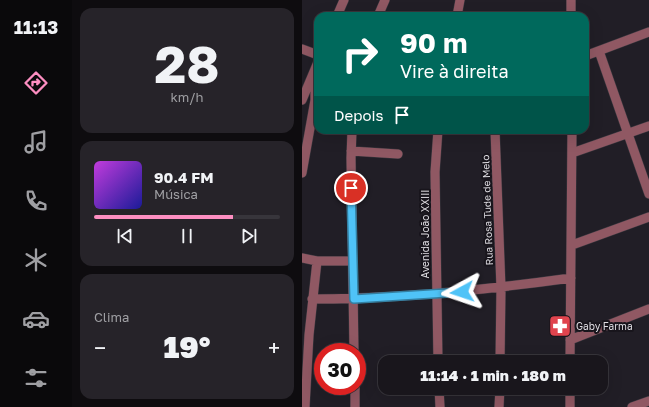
<!DOCTYPE html>
<html lang="pt">
<meta charset="utf-8">
<style>
body{margin:0;font-family:"Golos Text",sans-serif;background:#262329;color:#f1f3f6;height:100vh;display:flex;flex-direction:column;font-size:15px;white-space:nowrap}
*{box-sizing:border-box;margin:0}
p{font-size:13px;color:#9f9fa3}
.icon{flex:none;width:22px;height:22px;fill:none;stroke:currentColor;stroke-width:2;stroke-linecap:round;stroke-linejoin:round}
.map{position:relative;flex:1;overflow:hidden}
.details{display:flex;flex-direction:column;gap:8px;padding:8px;background:#0e0c0f;width:230px}
.details>*{flex:none}
.banner{position:absolute;left:12px;top:12px;width:275px;height:122px;border-radius:12px;box-shadow:0 4px 16px #0002,0 0 0 1px #37353b;background:#00695c;color:#fff;overflow:hidden}
.speed{position:absolute;left:12px;top:343px;display:flex;gap:8px;font-size:20px;font-weight:700;text-align:center}
.speed>*{display:grid;place-content:center;width:52px;height:52px;border-radius:50%;background:#19161c;box-shadow:0 4px 16px #0002,0 0 0 1px #37353b;line-height:1}
.speed .limit{border:6px solid #d22;background:#fff;color:#111}
.pin{position:absolute;display:grid;place-items:center;width:34px;height:34px;color:#fff;margin:-17px;border:2px solid #fff;border-radius:50%;box-shadow:0 1px 4px #0007}
.me{position:absolute;width:44px;margin:-22px;rotate:265deg;stroke-linejoin:round;filter:drop-shadow(0 0 3px #0008)}
.turn{display:flex;align-items:center;gap:14px;height:84px;padding:0 20px;font-size:18px}
.turn .icon{width:52px;height:52px;stroke-width:2.5}
.turn b{display:block;font-size:28px;line-height:34px}
.then{display:flex;align-items:center;height:38px;padding:0 20px;background:#0003;gap:8px;font-size:15px}
.big{font-size:30px;font-weight:800;line-height:1.1}
.details .widget{flex:1;display:flex;flex-direction:column;justify-content:center;gap:6px;min-width:0;padding:0 14px;border-radius:12px;background:#262329}
.details .dial{align-items:center;gap:0}
.dial b{font-size:52px;line-height:1}
.song{display:flex;align-items:center;gap:12px}
.cover{width:48px;height:48px;border-radius:6px;background:linear-gradient(135deg,hsl(290 70% 55%),hsl(240 70% 35%))}
.played{height:4px;border-radius:2px;background:linear-gradient(90deg,#fd8ec1 75%,#37353b 75%)}
.keys{display:flex;justify-content:space-around;direction:ltr}
.heat{display:flex;justify-content:space-between;align-items:center;font-size:22px;direction:ltr}
.trip{position:absolute;left:76px;top:355px;width:230px;height:40px;border-radius:12px;background:#19161c;box-shadow:0 4px 16px #0002,0 0 0 1px #37353b;font-weight:800;line-height:40px;text-align:center}
main{display:flex;flex:1;min-height:0}
.dock{display:flex;flex-direction:column;width:72px;justify-content:space-around;align-items:center;background:#0a090b;color:#9f9fa3}
.dock .icon{width:28px;height:28px}
.dock .selected{color:#fd8ec1}
.dock b{font-size:18px;color:#f1f3f6}
.map>svg:first-child{display:block}
</style>
<main>
<nav class="dock">
<b>11:13</b>
<svg class="icon selected" aria-label="directions" viewBox="0 0 24 24"><path d="M12 3l9 9-9 9-9-9zM9 14v-3h6M13 9l2 2-2 2"/></svg>
<svg class="icon" aria-label="music" viewBox="0 0 24 24"><path d="M9 18V5l10-2v13"/><circle cx="6" cy="18" r="3"/><circle cx="16" cy="16" r="3"/></svg>
<svg class="icon" aria-label="phone" viewBox="0 0 24 24"><path d="M5 4h4l2 5-3 2q2 4 5 5l2-3 5 2v4C11 20 4 13 5 4z"/></svg>
<svg class="icon" aria-label="climate" viewBox="0 0 24 24"><path d="M12 3v18M4 7l16 10M4 17L20 7"/></svg>
<svg class="icon" aria-label="car" viewBox="0 0 24 24"><path d="M5 17H2v-5l4-1 3-4h7l3 4 3 1v5h-3M9 17h6M6 11h13"/><circle cx="7" cy="17" r="2"/><circle cx="17" cy="17" r="2"/></svg>
<svg class="icon" aria-label="filters" viewBox="0 0 24 24"><path d="M4 7h16M4 17h16"/><circle cx="9" cy="7" r="2"/><circle cx="15" cy="17" r="2"/></svg>
</nav>
<section class="details">
<div class="widget dial"><b>28</b><p>km/h</p></div>
<div class="widget">
<div class="song"><i class="cover"></i><div><b>90.4 FM</b><p>Música</p></div></div>
<div class="played"></div>
<div class="keys"><svg class="icon" aria-label="previous" viewBox="0 0 24 24"><path d="M18 5L8 12l10 7zM5 5v14"/></svg><svg class="icon" aria-label="pause" viewBox="0 0 24 24"><path d="M8 5v14M16 5v14"/></svg><svg class="icon" aria-label="next" viewBox="0 0 24 24"><path d="M6 5l10 7-10 7zM19 5v14"/></svg></div>
</div>
<div class="widget"><p>Clima</p>
<div class="heat"><a>−</a><b class="big">19°</b><a>+</a></div>
</div>
</section>
<div class="map">
<svg width="347" height="407" viewBox="0 0 347 407">
<rect width="100%" height="100%" fill="#211e26"/>
<g fill="none" stroke-linecap="round" stroke-linejoin="round">
<g stroke="#3c3940" stroke-width="10">
<path id="minor" d="M269,0v16
M35,16l7,-16
M76,16l7,-16
M155,16l3,-16
M0,49l16,6
M297,51l50,143
M283,56l64,-24
M0,100l16,-38
M50,130l-1,28 3,194
M136,130l-3,42 3,190
M193,130l6,158 -1,74
M49,151l47,3
M270,153l77,-27
M0,173l13,-73v-28
M270,245l77,-28
M0,258l15,3h35
M10,299c87,0 173,-9 259,-21
M268,340l79,-31
M268,362l2,-232
M53,386v21
M137,388l1,19
M3,407l4,-72 8,-74
M197,407l1,-19
M268,407v-19
M330,407l17,-6"/>
</g>
<use href="#minor" stroke="#905863" stroke-width="9"/>
</g>
<g fill="none" stroke-linecap="round" stroke-linejoin="round">
<g stroke="#337fa1" stroke-width="10">
<path id="route" d="M49,188l3,111 108,-7"/>
</g>
<use href="#route" stroke="#4fc3f7" stroke-width="7"/>
</g>
<defs>
<g id="pharmacy-square" transform="scale(1.15)"><rect x="-9" y="-9" width="18" height="18" rx="4" fill="#e0444e" stroke="#18151c"/><path d="M-2-6h4v4h4v4h-4v4h-4v-4h-4v-4h4Z" fill="#fff"/></g>
</defs>
<g fill-rule="evenodd">
<use href="#pharmacy-square" x="258" y="326"/>
</g>
<g text-anchor="middle" stroke-width="4" stroke-linejoin="round" paint-order="stroke">
<g font-size="10" fill="#dfdde2" stroke="#18151c">
<text transform="translate(185 210) rotate(-92)" y="4">Rua Rosa Tude de Melo</text>
<text transform="translate(123 234) rotate(-90)" y="4">Avenida João XXIII</text>
</g>
<g font-size="10" fill="#dfdde2" stroke="#18151c" text-anchor="start">
<text x="274" y="330">Gaby Farma</text>
</g>
</g>
</svg>
<div class="speed"><div class="limit">30</div></div>
<div class="pin" style="left:49px;top:188px;background:#d93025"><svg class="icon" aria-label="arrive" viewBox="0 0 24 24"><path d="M6 21V4h12l-3 4 3 4H6"/></svg></div>
<svg class="me" style="left:160px;top:292px" viewBox="-20 -20 40 40"><path d="M0-17L14 15 0 8-14 15z" fill="#4fc3f7" stroke="#fff" stroke-width="4"/></svg>
<div class="trip">11:14 · 1 min · 180 m</div>
<div class="banner">
<div class="turn"><svg class="icon" aria-label="right" viewBox="0 0 24 24"><path d="M7 20v-9h11M14 6l5 5-5 5"/></svg><div><b>90 m</b>Vire à direita</div></div>
<div class="then">Depois<svg class="icon" aria-label="arrive" viewBox="0 0 24 24"><path d="M6 21V4h12l-3 4 3 4H6"/></svg></div>
</div>
</div>
</main>
